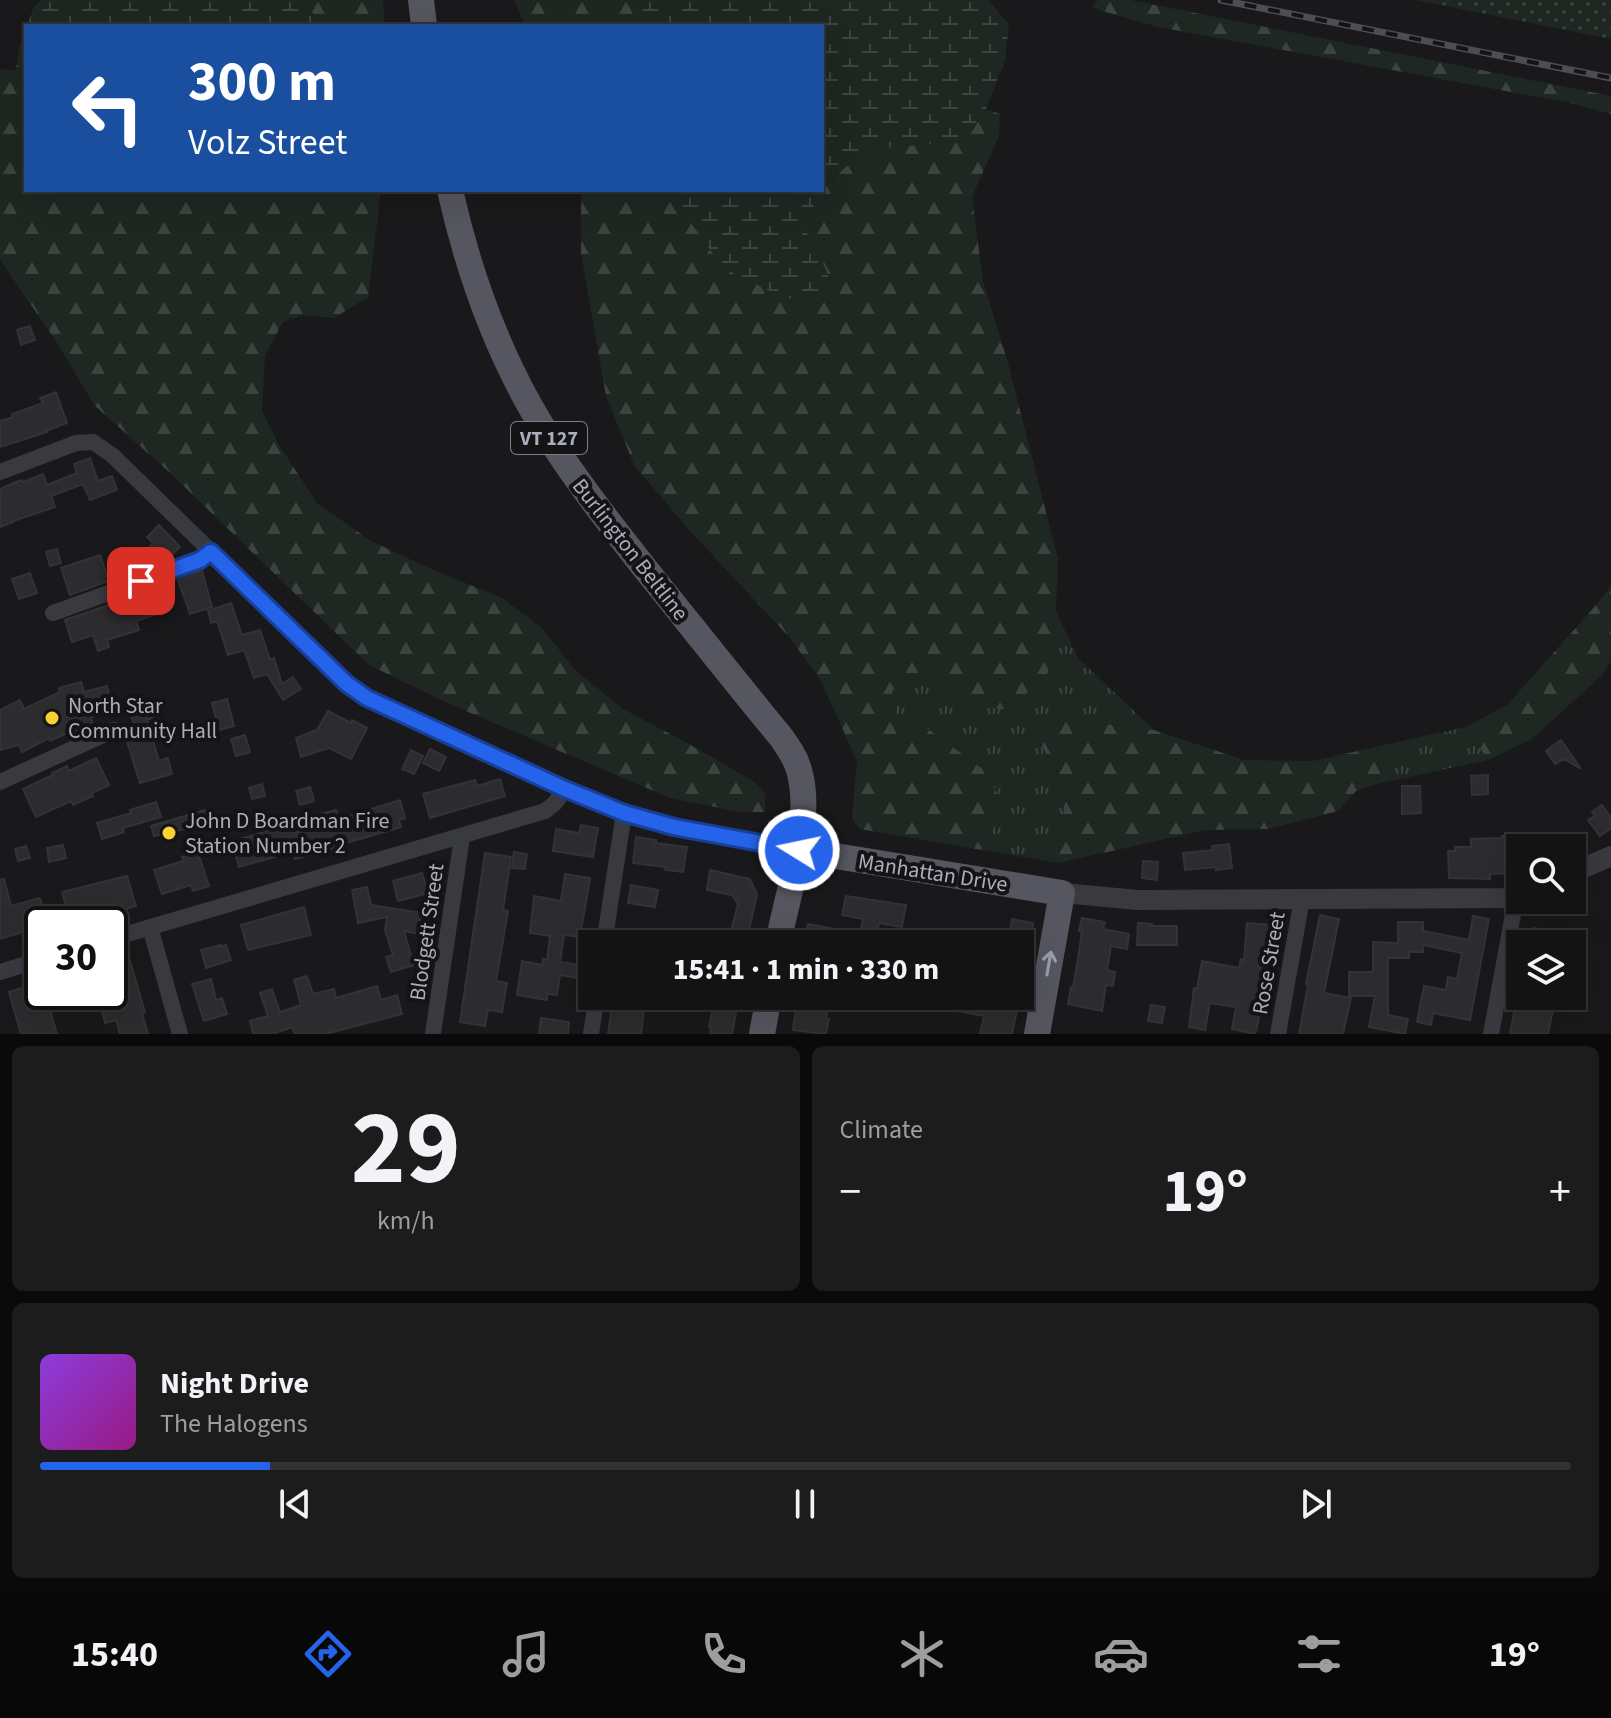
<!DOCTYPE html>
<meta charset="utf-8">
<style>
body{margin:0;font-family:"Source Sans 3",sans-serif;background:#1c1c1d;color:#f1f3f6;height:100vh;display:flex;flex-direction:column;font-size:30px;white-space:nowrap}
*{box-sizing:border-box;margin:0}
p{font-size:26px;color:#9d9ea0}
.icon{flex:none;width:44px;height:44px;fill:none;stroke:currentColor;stroke-width:2;stroke-linecap:round;stroke-linejoin:round}
.map{position:relative;height:1034px;overflow:hidden}
.side{display:flex;flex-direction:column;gap:12px;padding:12px;background:#0a0a0b;flex:1}
.side>*{flex:none}
.banner{position:absolute;left:24px;top:24px;width:800px;height:168px;border-radius:0px;box-shadow:0 8px 32px #0002,0 0 0 2px #323234;background:#1a4fa0;color:#fff;overflow:hidden}
.buttons{position:absolute;left:1506px;top:834px;display:grid;gap:16px}
.buttons a{display:grid;place-items:center;width:80px;height:80px;border-radius:0px;background:#131314;box-shadow:0 8px 32px #0002,0 0 0 2px #323234;font-size:40px}
.speed{position:absolute;left:24px;top:906px;display:flex;gap:16px;font-size:40px;font-weight:700;text-align:center}
.speed>*{display:grid;place-content:center;width:104px;height:104px;border-radius:50%;background:#131314;box-shadow:0 8px 32px #0002,0 0 0 2px #323234;line-height:1}
.speed .limit{border:4px solid #111;border-radius:12px;background:#fff;color:#111}
.pin{position:absolute;display:grid;place-items:center;width:68px;height:68px;color:#fff;margin:-34px;border-radius:16px;box-shadow:0 4px 12px #0006}
.me{position:absolute;width:88px;margin:-44px;rotate:280deg;stroke-linejoin:round;filter:drop-shadow(0 0 6px #0008)}
.turn{display:flex;align-items:center;gap:28px;height:168px;padding:0 32px;font-size:36px}
.turn .icon{width:104px;height:104px;stroke-width:2.5}
.turn b{display:block;font-size:56px;line-height:68px}
.big{font-size:60px;font-weight:700;line-height:1.1}
.side .tile{flex:1;display:flex;flex-direction:column;justify-content:center;gap:12px;min-width:0;padding:0 28px;border-radius:12px;background:#1c1c1d}
.side .dial{align-items:center;gap:0}
.dial b{font-size:104px;line-height:1}
.song{display:flex;align-items:center;gap:24px}
.cover{width:96px;height:96px;border-radius:12px;background:linear-gradient(135deg,hsl(270 70% 55%),hsl(310 70% 35%))}
.played{height:8px;border-radius:4px;background:linear-gradient(90deg,#2563eb 15%,#323234 15%)}
.keys{display:flex;justify-content:space-around;direction:ltr}
.heat{display:flex;justify-content:space-between;align-items:center;font-size:44px;direction:ltr}
.side .tiles{flex:1;display:grid;gap:12px;grid-template-columns:1fr 1fr}
.tile:last-child{grid-column:span 2}
.trip{position:absolute;left:578px;top:930px;width:456px;height:80px;border-radius:0px;background:#131314;box-shadow:0 8px 32px #0002,0 0 0 2px #323234;font-weight:700;line-height:80px;text-align:center}
.dock{display:flex;height:128px;justify-content:space-around;align-items:center;background:#080808;color:#9d9ea0}
.dock .icon{width:56px;height:56px}
.dock .active{color:#2563eb}
.dock b{font-size:36px;color:#f1f3f6}
.map>svg:first-child{display:block}
</style>
<div class="map">
<svg width="1611" height="1034" viewBox="0 0 1611 1034">
<defs>
<pattern id="grass-tufts" width="24" height="20" patternUnits="userSpaceOnUse" patternTransform="scale(2)"><rect width="24" height="20" fill="#1e2721"/><path d="M3 7l-1-3M5 7V3M7 7l1-3M15 17l-1-3M17 17v-4M19 17l1-3" fill="none" stroke="#3c443f"/></pattern>
<pattern id="forest-firs" width="22" height="20" patternUnits="userSpaceOnUse" patternTransform="scale(2)"><rect width="22" height="20" fill="#1e2721"/><path d="M5 1l3.5 6h-7zM16 11l3.5 6h-7z" fill="#3c443f"/></pattern>
<pattern id="wetland-marsh" width="20" height="14" patternUnits="userSpaceOnUse" patternTransform="scale(2)"><rect width="20" height="14" fill="#1e2721"/><path d="M1 5h8M5 5V1M11 12h8M15 12V8" fill="none" stroke="#3c443f"/></pattern>
<pattern id="park-dots" width="8" height="8" patternUnits="userSpaceOnUse" patternTransform="scale(2)"><rect width="8" height="8" fill="#1e2721"/><path d="M2 2h.1M6 6h.1" fill="none" stroke="#3c443f" stroke-width="1.8" stroke-linecap="round"/></pattern>
</defs>
<rect width="100%" height="100%" fill="#19191b"/>
<path fill="url(#grass-tufts)" d="M1056,611l22,47 76,72 -88,-11 -26,25 26,43 -8,76 -70,-12 12,-49 -72,-73 -33,-16 -4,-21 14,-19h27l52,34 64,-35z
M1466,727l22,33 -111,24 12,-40z"/>
<path fill="url(#forest-firs)" d="M300,0h83l2,26h-60z
M514,0h128l1,26h-118z
M1098,0h32l481,96v18l-40,-11 -413,-76 -66,-19z
M0,69l16,2 10,15v104h75l6,2 35,-2h239l-13,107 -34,21 -32,-3 -19,7 -18,33 -3,56 17,34 38,58 54,38 60,28 71,29 41,31 32,41 48,39 66,35 64,37 12,11v20h-25l-70,-14 -216,-92 -85,-41 -200,-193 -75,-67 -36,-61 -58,-84z
M986,109l14,5 -1,22 -27,61 11,84 25,82 50,196 -2,52 -8,61 -38,38 -26,-3 -53,-34h-26l-13,19 3,21 33,16 60,44 12,28 -12,50 -128,-22 -8,-10 5,-58 -36,-80 -31,-43 -100,-107 -56,-66 -28,-69 -25,-143v-63h98l5,23 149,75 -8,-20 -18,-32 10,-43 31,-28 39,-17 69,-7 16,-14z
M1611,586v75l-9,14 -70,64 -44,21 -22,-33 41,-22 90,-101z
M1066,719l88,11 90,30 69,1 76,-17 -12,40 -21,7 -18,20 -70,18 -62,1 -148,33 8,-76 -26,-44 7,-15z"/>
<path fill="url(#wetland-marsh)" d="M41,0h259l25,26h-298l6,-17z
M642,0h346l21,24 -4,36 -19,49 -14,18 -16,14 -69,7 -39,17 -26,23v-162h-179z
M26,29v57l-10,-15 3,-24z
M679,190h141l-3,3 -10,43 18,32 8,21 -9,14 -42,-6 -59,-29 -39,-55z"/>
<path fill="url(#park-dots)" d="M1417,0h194v39z"/>
<path fill="#2c2c2f" stroke="#333337" stroke-width="2" d="M30,326l5,14 -14,5 -4,-15z
M56,392l11,31 -21,8 1,1 -47,15v-26l13,-4 -1,-3 31,-11 -3,-5z
M90,458l8,23 14,-5 5,14 -27,10 -7,-16 -32,12 4,11 -42,14v1l-13,5v-38l11,-5 11,-4 1,2 20,-8 4,11 30,-12 -3,-9z
M159,525l21,22 -13,13 -6,2 -13,-13 5,-6 -6,-6z
M57,549l4,14 -11,3 -4,-14z
M100,555l9,26 -39,14 -9,-27z
M202,571l10,36 -22,7 -12,-34z
M30,573l7,20 -18,6 -7,-20z
M159,588l7,23 -30,10 3,9 -32,10 2,7 -11,4 -5,-16 -21,7 -7,-22z
M231,603l11,32 18,-5 10,30 4,-2 8,26 11,-7 8,12 -18,11 -16,-26 -13,4 -10,-28 -16,5 -11,-34 -6,2 -3,-12z
M81,682l3,10 23,-6 7,25 -23,6 2,8 -23,7 -20,9 -1,-3 -27,14 -3,-7 -19,5v-40l20,-10 4,9 36,-17 -1,-4z
M227,699l7,27 -15,4 -7,-27z
M153,703l6,11 -12,6 12,41 9,-3 4,16 -32,9 -13,-42 14,-5 -11,-21z
M328,711l23,12 1,-3 15,8 -16,31 -22,-11 -28,9 -5,-19 21,-8z
M245,735l5,17 -14,4 -5,-17z
M1561,740l20,29 -17,-10 -9,5 -9,-13z
M430,749l16,8 -7,14 -16,-8z
M411,750l12,6 -9,18 -12,-5z
M96,758l13,27 -17,8 1,3 -20,9 -2,-4 -35,16 -13,-28 30,-14 -1,-2 15,-7 2,5z
M1488,775v19l-16,1 -1,-19z
M500,779l5,17 -75,22 -7,-24 52,-14 2,6z
M262,784l3,12 -13,3 -3,-11z
M1402,786h18l1,27 -19,1z
M310,787l4,14 -14,4 -4,-14z
M400,800l5,18 -6,2 2,7 -55,16v2l-51,14 -2,-7 -54,15 -7,-26 23,-6 35,-13 3,11 30,-8 -3,-11 16,-4 3,9z
M156,802l5,15 -38,11 1,4 -22,7 -5,-16 34,-10 -1,-3z
M1602,805l9,13v10l-11,8 -12,-16 7,-4 -3,-4z
M205,810l3,16 -14,3v-2l-40,9 -3,-10z
M581,825l17,3 -5,29 -40,-6 3,-22 23,4z
M1514,835v38l-24,1v5l-41,-1 -1,-27h7v-4h16v-8l31,-1v-2z
M636,837l20,3v3l31,4 -4,25 -18,-2 1,-3 -33,-4z
M1229,844l3,24 -16,2v-3l-31,3 -2,-17 30,-3 -1,-4z
M63,845l3,13 -17,4 -2,-14z
M26,846l4,12 -12,3 -3,-12z
M198,852l11,34 -16,5 -2,-6 -29,9 -8,-24 29,-9 -1,-4z
M514,852l13,2 -2,15 -13,-1z
M485,853l26,4 -8,53 5,1 -12,70 11,2 -5,29 -14,-2 -3,16 -25,-4z
M1143,861l15,1 -1,18 -15,-2z
M710,870l40,9 7,15 -11,50h-25l3,-14 7,1 7,-27 -6,-9 -25,-5z
M422,873l6,20 -30,8 -5,-20z
M565,874l25,4 -10,59 -16,-2 -4,27 19,3 -2,13 -17,-3 -3,20 -10,-1v6l-30,-5 5,-34 20,4 1,-6 4,1 3,-24 -20,-3 4,-37 27,5z
M127,876l9,30 -35,10 -1,-4 -30,9 -8,-29z
M4,879l7,27 29,-8 8,26h-6v2l-42,13v-59z
M631,885l27,5 -3,17 -27,-4z
M367,887l4,18 52,8 -3,21 -16,-3 10,34 -23,7 -5,-15 7,-2 -8,-25 2,-13 -29,6 -6,-33z
M846,896l60,9 -4,22 -23,-4 -4,21h-17l5,-25 -21,-4z
M304,907l7,28 -63,15 -7,-25z
M1320,915l19,4 -15,74 27,5 -8,36h-44l9,-49 -2,-1z
M1473,916l16,3 -19,101 -37,-7 -2,12 -14,-3 7,-36 22,4 2,-13 9,2 5,-26 -39,-8v7h-14v6h-21v57l20,4 -3,15 -36,-7 6,-31h-26v-24h24v-30l25,1v-21h25v9l46,9z
M1082,918l23,4 -2,7 26,5 -2,15 -16,-3 -4,24 8,2 -2,14 -7,-1 -4,26 -34,-7 3,-17h2l5,-28 4,-28h-3z
M1012,919l21,4 -2,12 -21,-4z
M1138,923l14,1 -1,2h26v19h-40z
M1247,923l25,2 -9,69h2l-10,40 -23,-5 4,-22 -26,-4 -5,27 -16,-3 5,-39 3,1 5,-28 37,7 2,-9 3,1z
M808,924l27,5 -3,15 -27,-5z
M1533,928l50,11v5h-53z
M221,945v2l5,-2 5,15 -25,8 -5,-18z
M129,957l16,55 -3,1 6,21h-28l-4,-14 -11,3 -8,-31h13v-30z
M307,976l6,18 21,-5 2,9 41,-12 4,14 16,-5 5,19 -77,20h-30l-3,-7 -20,7h-19l-3,-13 18,-5 -8,-23 12,-4 8,23 21,-7 -7,-25z
M211,979l5,21 6,-2 5,16 -23,7 -12,-37z
M42,982v10h31v3l-25,8 9,31h-36l-12,-42z
M798,996h33l-5,22 3,1 -3,15 -33,-4z
M957,996h63l-8,38h-32l4,-18 -28,-5z
M1517,996h18l20,4 -7,34h-38z
M613,998l32,5 -4,31h-33z
M714,1002l23,5 -5,27h-22l1,-7h-2z
M1151,1005l14,2 -3,16 -14,-2z
M541,1018l28,4 -1,12h-29z"/>
<g fill="none" stroke-linecap="round" stroke-linejoin="round">
<path stroke="#393a40" stroke-width="16" d="M0,472l76,-29 17,-1 19,13 235,229 20,14 198,91 59,24 50,14 125,23
M53,613l147,-53 11,-8
M0,782l114,-52
M150,927l30,107
M110,939l435,-128 10,-8 10,-14
M604,944l20,-131
M0,972l42,-13
M433,1034l29,-197
M591,1034l6,-38
M1278,1034l24,-135
M1491,1034l25,-136"/>
<path stroke="#393a40" stroke-width="20" d="M1572,873l39,-17
M1062,893l76,7 378,-2 4,-2"/>
<path stroke="#55565f" stroke-width="26" d="M421,0l3,26
M450,190c17,76 42,148 80,216 32,57 73,109 113,160 46,57 91,114 138,171 7,10 15,21 18,33 15,50 -12,123 -21,174
M799,850l263,43 -25,141
M762,1034l7,-38"/>
<g stroke="#4c4d55" stroke-width="7">
<path id="rail" d="M1221,0l390,78"/>
</g>
<use href="#rail" stroke="#141416" stroke-width="4" stroke-dasharray="12" stroke-linecap="butt"/>
</g>
<defs><path id="oneway-shaft" d="M-6 0H5M1.5-3L5.5 0L1.5 3" fill="none" stroke-width="1.6" stroke-linecap="round" stroke-linejoin="round" transform="scale(2)"/></defs>
<use stroke="#9a9ca9" href="#oneway-shaft" transform="translate(1049 963) rotate(-80)"/>
<g fill="none" stroke-linecap="round" stroke-linejoin="round">
<g stroke="#184099" stroke-width="20">
<path id="route" d="M141,581l59,-21 11,-8 136,132 20,14 198,91 59,24 50,14 125,23"/>
</g>
<use href="#route" stroke="#2563eb" stroke-width="14"/>
</g>
<g fill="#fad032" stroke="#141416" stroke-width="3">
<circle cx="52" cy="718" r="8"/>
<circle cx="169" cy="833" r="8"/>
</g>
<g text-anchor="middle" stroke-width="8" stroke-linejoin="round" paint-order="stroke">
<rect fill="#141416" stroke="#7e808a" stroke-width="2" x="511" y="422" width="76" height="32" rx="6"/>
<g font-size="20" font-weight="bold" fill="#abaebb">
<text x="549" y="445">VT 127</text>
</g>
<g font-size="22" fill="#abaebb" stroke="#141416">
<text transform="translate(631 549) rotate(52)" y="8">Burlington Beltline</text>
<text transform="translate(933 872) rotate(9)" y="8">Manhattan Drive</text>
<text transform="translate(426 932) rotate(-82)" y="8">Blodgett Street</text>
<text transform="translate(1268 963) rotate(-80)" y="8">Rose Street</text>
</g>
<g font-size="22" fill="#abaebb" stroke="#141416" text-anchor="start">
<text x="68" y="713">North Star<tspan x="68" dy="25">Community Hall</tspan></text>
<text x="185" y="828">John D Boardman Fire<tspan x="185" dy="25">Station Number 2</tspan></text>
</g>
</g>
</svg>
<div class="buttons">
<a><svg class="icon" aria-label="search" viewBox="0 0 24 24"><circle cx="10" cy="10" r="6"/><path d="M15 15l6 6"/></svg></a>
<a><svg class="icon" aria-label="layers" viewBox="0 0 24 24"><path d="M12 4l9 5-9 5-9-5zM3 14l9 5 9-5"/></svg></a>
</div>
<div class="speed"><div class="limit">30</div></div>
<div class="pin" style="left:141px;top:581px;background:#d93025"><svg class="icon" aria-label="arrive" viewBox="0 0 24 24"><path d="M6 21V4h12l-3 4 3 4H6"/></svg></div>
<svg class="me" style="left:799px;top:850px" viewBox="-20 -20 40 40"><circle r="17" fill="#2563eb" stroke="#fff" stroke-width="3"/><path d="M0-11L8 9 0 5-8 9z" fill="#fff"/></svg>
<div class="trip">15:41 · 1 min · 330 m</div>
<div class="banner">
<div class="turn"><svg class="icon" aria-label="left" viewBox="0 0 24 24"><path d="M17 20v-9H6M10 6l-5 5 5 5"/></svg><div><b>300 m</b>Volz Street</div></div>
</div>
</div>
<section class="side">
<div class="tiles">
<div class="tile dial"><b>29</b><p>km/h</p></div>
<div class="tile"><p>Climate</p>
<div class="heat"><a>−</a><b class="big">19°</b><a>+</a></div>
</div>
<div class="tile">
<div class="song"><i class="cover"></i><div><b>Night Drive</b><p>The Halogens</p></div></div>
<div class="played"></div>
<div class="keys"><svg class="icon" aria-label="previous" viewBox="0 0 24 24"><path d="M18 5L8 12l10 7zM5 5v14"/></svg><svg class="icon" aria-label="pause" viewBox="0 0 24 24"><path d="M8 5v14M16 5v14"/></svg><svg class="icon" aria-label="next" viewBox="0 0 24 24"><path d="M6 5l10 7-10 7zM19 5v14"/></svg></div>
</div>
</div>
</section>
<nav class="dock">
<b>15:40</b>
<svg class="icon active" aria-label="directions" viewBox="0 0 24 24"><path d="M12 3l9 9-9 9-9-9zM9 14v-3h6M13 9l2 2-2 2"/></svg>
<svg class="icon" aria-label="music" viewBox="0 0 24 24"><path d="M9 18V5l10-2v13"/><circle cx="6" cy="18" r="3"/><circle cx="16" cy="16" r="3"/></svg>
<svg class="icon" aria-label="phone" viewBox="0 0 24 24"><path d="M5 4h4l2 5-3 2q2 4 5 5l2-3 5 2v4C11 20 4 13 5 4z"/></svg>
<svg class="icon" aria-label="climate" viewBox="0 0 24 24"><path d="M12 3v18M4 7l16 10M4 17L20 7"/></svg>
<svg class="icon" aria-label="car" viewBox="0 0 24 24"><path d="M5 17H2v-5l4-1 3-4h7l3 4 3 1v5h-3M9 17h6M6 11h13"/><circle cx="7" cy="17" r="2"/><circle cx="17" cy="17" r="2"/></svg>
<svg class="icon" aria-label="filters" viewBox="0 0 24 24"><path d="M4 7h16M4 17h16"/><circle cx="9" cy="7" r="2"/><circle cx="15" cy="17" r="2"/></svg>
<b>19°</b>
</nav>
